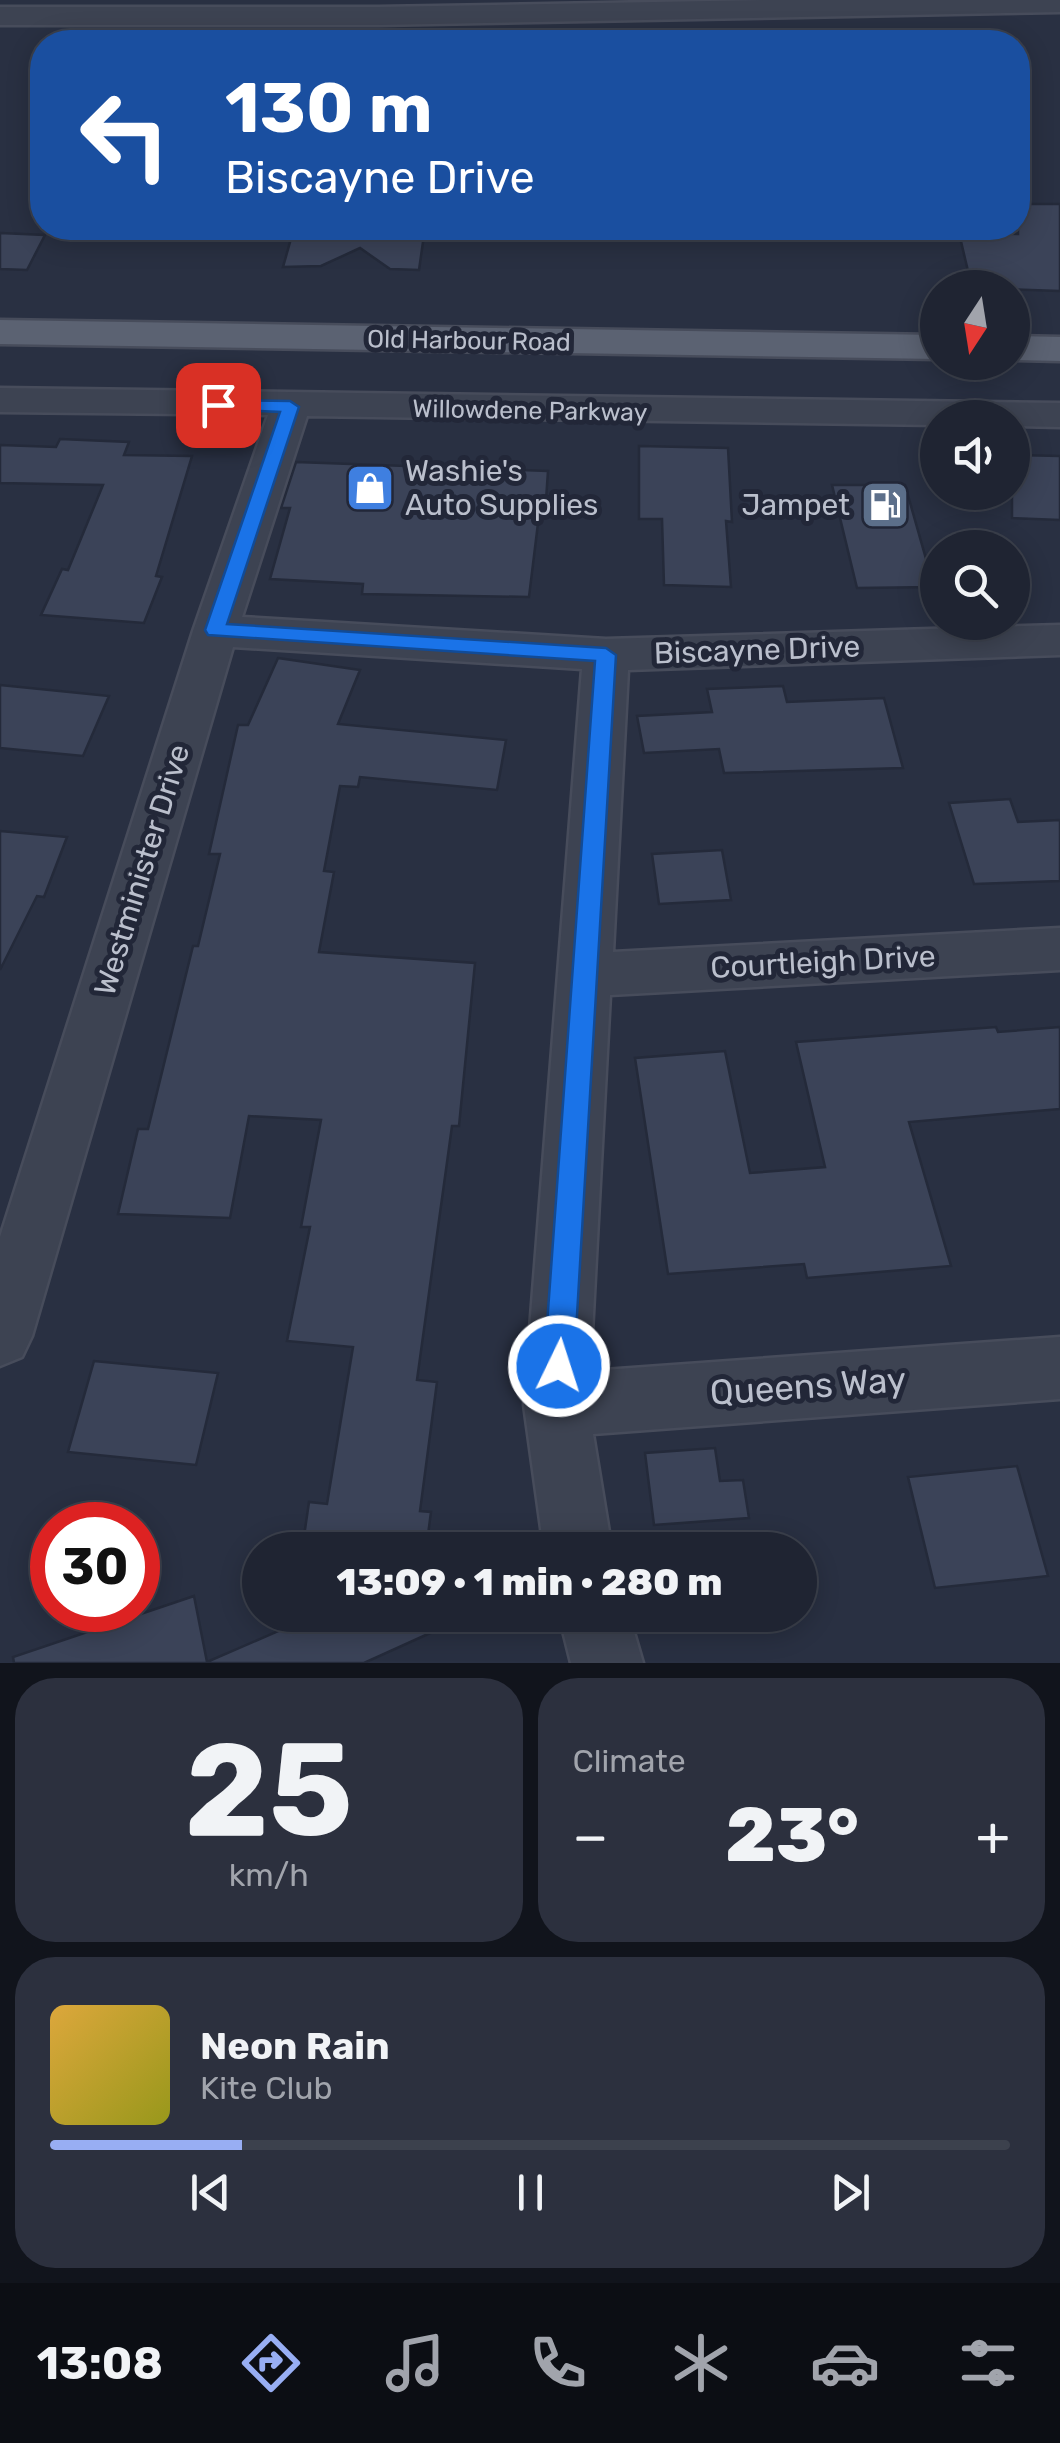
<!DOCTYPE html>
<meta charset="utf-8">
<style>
body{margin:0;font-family:Rubik,sans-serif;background:#2c303e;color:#f1f3f6;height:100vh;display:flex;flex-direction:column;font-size:38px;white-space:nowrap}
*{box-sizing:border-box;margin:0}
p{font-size:32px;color:#a1a4ac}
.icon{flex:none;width:55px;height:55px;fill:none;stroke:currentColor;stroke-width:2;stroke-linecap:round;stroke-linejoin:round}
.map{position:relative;height:1663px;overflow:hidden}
.side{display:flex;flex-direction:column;gap:15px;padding:15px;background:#11141c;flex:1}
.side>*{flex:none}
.banner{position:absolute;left:30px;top:30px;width:1000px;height:210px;border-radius:40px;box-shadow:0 5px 25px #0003,0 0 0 2px #3c414d;background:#1a4fa0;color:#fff;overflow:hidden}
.needle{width:65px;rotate:192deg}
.tools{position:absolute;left:920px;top:270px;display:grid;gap:20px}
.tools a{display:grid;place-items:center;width:110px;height:110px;border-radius:50%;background:#1f2432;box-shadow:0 5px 25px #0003,0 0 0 2px #3c414d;font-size:50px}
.speed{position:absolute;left:30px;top:1502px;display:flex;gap:20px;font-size:50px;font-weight:700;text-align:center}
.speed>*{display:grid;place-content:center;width:130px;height:130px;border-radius:50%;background:#1f2432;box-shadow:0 5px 25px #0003,0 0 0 2px #3c414d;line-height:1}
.speed .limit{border:15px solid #d22;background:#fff;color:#111}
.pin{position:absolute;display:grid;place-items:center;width:85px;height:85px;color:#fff;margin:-42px;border-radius:20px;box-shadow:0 5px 15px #0006}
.me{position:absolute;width:110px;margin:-55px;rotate:4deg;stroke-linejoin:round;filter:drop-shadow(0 0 8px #0008)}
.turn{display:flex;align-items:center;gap:35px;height:210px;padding:0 30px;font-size:45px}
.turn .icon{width:130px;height:130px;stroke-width:2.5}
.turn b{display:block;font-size:70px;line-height:85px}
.big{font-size:75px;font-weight:800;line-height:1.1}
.side .tile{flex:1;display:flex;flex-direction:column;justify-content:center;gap:15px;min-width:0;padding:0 35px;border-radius:40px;background:#2c303e}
.side .dial{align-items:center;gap:0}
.dial b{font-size:130px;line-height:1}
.song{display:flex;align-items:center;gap:30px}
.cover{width:120px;height:120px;border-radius:15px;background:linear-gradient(135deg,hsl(40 70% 55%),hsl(60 70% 35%))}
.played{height:10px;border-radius:5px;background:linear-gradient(90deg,#98aef3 20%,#3c414d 20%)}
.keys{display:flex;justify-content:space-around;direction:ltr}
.heat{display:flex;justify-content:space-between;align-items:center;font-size:55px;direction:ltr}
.side .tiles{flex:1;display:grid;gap:15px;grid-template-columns:1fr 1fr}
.tile:last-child{grid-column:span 2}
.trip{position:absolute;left:242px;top:1532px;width:575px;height:100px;border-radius:50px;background:#1f2432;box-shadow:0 5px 25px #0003,0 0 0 2px #3c414d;font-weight:800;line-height:100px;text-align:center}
.menu{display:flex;height:160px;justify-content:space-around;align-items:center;background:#0c0e14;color:#a1a4ac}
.menu .icon{width:70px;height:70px}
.menu .selected{color:#98aef3}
.menu b{font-size:45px;color:#f1f3f6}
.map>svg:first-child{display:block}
</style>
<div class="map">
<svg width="1060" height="1663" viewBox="0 0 1060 1663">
<rect width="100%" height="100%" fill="#293042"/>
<path fill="#3b4358" stroke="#242a3a" stroke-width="2.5" d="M1018,204h42v87l-88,-3 -13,-55 59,1z
M294,228h131l-6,42 -29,-1 -30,-21 -39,18 -38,1z
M0,233l45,2 -18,35 -27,-1z
M60,439l69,3 -5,13 68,1 -36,120 6,1 -18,46 -103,-8 21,-46 6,1 35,-85 -103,-2v-38l56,2z
M639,446l89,2 4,74 -6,-1 5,66 -67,-2 -2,-66h-23z
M1012,455l48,1v64l-48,-2z
M296,462l252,9 -3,44h-6l-10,82 -167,-3 1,-10 -93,-5 20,-71h-9z
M832,485h73l29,102 -77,1z
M278,658l82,12 -22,54 168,16 -9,50 -137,-13 -2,10 -18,-1 -16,85 10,1 -15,80 156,11 -16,163h-7l-35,254 20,2 -17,129 11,1 -5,38h-124l7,-48 18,2 26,-157 -66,-6 23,-114h-9l20,-107 -72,-4 -19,102 -112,-4 20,-85h10l45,-183h5l22,-92h-11l29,-129h10z
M0,685l109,11 -26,60 -83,-8z
M783,686l4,16 97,-4 19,70 -179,5 -5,-24 -75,4 -7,-37 75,-4 -5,-23z
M1010,799l8,23 42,-2v61l-86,3 -25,-81z
M0,831l67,6 -23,60 -7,-1 -37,74z
M722,850l9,50 -72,4 -7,-50z
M996,1027l2,5 62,-5v82l-151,13 42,144 -144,12 -3,-14 -136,10 -33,-216 90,-7 25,122 75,-6 -29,-125z
M94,1361l124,12 -22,92 -128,-13z
M715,1448l5,33 23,-1 6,38 -95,7 -9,-72z
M1017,1466l31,110 -113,12 -27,-111z
M194,1596l13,66 83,-36 1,-11h179l-106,48h-350l-1,-6z"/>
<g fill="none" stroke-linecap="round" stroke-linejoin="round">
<g stroke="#474c5b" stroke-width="5">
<path id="street" d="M767,0h293v12l-681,13h-379v-18h379z
M0,388l1060,15v24l-48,-1v-8h-74v7l-631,-9 -65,201 364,22 454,-14v30l-432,15 -15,282 447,-24v42l-450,25 -20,376 470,-34v62l-467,35 19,116h-68l-20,-145 58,-736 -349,-22 -201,689 -10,21 -22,9v-129l193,-606 75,-216 -268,-3z
M559,1615h70l14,48h-72z"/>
</g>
<g stroke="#474c5b" stroke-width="5">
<path id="primary" d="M0,320l938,15v24l-938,-15z
M1012,336l48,1v24l-48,-1z"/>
</g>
<use href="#street" fill="#3d4352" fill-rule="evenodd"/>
<use href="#primary" fill="#5b6272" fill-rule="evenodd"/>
</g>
<path fill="#1a73e8" stroke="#114b97" stroke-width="2.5" d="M218,400l72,1 9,6 -72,217 379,24 10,7 -42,711 -5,10 -10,4 -10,-4 -5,-10 51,-705 -387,-26 -3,-5 75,-218 -69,-3 -2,-4z"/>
<defs>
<g id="shop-square" transform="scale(2.5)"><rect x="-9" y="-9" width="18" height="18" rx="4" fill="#3f7fe0" stroke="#222738"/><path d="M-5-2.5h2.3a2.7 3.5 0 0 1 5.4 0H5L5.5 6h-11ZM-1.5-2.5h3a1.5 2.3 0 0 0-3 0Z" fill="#fff"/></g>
<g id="fuel-square" transform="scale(2.5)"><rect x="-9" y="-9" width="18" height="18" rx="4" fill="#5c6f8a" stroke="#222738"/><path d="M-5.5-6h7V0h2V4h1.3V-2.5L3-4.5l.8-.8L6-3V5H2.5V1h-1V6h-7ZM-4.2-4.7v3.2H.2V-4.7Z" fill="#fff"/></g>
</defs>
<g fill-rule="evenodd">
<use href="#shop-square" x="370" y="488"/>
<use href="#fuel-square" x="885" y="505"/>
</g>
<g text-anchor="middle" stroke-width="10" stroke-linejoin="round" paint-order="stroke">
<g font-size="25" fill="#babfcc" stroke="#222738">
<text transform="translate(469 340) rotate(1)" y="9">Old Harbour Road</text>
<text transform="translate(530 410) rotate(1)" y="9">Willowdene Parkway</text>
</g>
<g font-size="30" fill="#babfcc" stroke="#222738" text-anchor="start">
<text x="405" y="481">Washie's<tspan x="405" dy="34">Auto Supplies</tspan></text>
<text x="850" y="515" text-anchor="end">Jampet</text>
</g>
<g font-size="30" fill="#babfcc" stroke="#222738">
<text transform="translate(757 650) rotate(-2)" y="10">Biscayne Drive</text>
<text transform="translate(142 870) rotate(-73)" y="10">Westminister Drive</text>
<text transform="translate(823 962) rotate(-3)" y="10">Courtleigh Drive</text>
</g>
<g font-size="35" fill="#babfcc" stroke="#222738">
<text transform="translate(808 1386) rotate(-4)" y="12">Queens Way</text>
</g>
</g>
</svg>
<div class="tools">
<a><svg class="needle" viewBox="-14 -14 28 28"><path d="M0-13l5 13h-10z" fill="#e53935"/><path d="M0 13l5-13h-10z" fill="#a1a4ac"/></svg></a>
<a><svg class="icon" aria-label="sound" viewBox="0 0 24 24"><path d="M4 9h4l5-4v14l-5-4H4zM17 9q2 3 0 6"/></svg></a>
<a><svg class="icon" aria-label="search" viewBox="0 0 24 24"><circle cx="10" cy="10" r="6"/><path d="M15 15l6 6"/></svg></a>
</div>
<div class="speed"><div class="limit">30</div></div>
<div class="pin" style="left:218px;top:405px;background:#d93025"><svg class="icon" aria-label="arrive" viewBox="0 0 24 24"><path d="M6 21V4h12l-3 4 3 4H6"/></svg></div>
<svg class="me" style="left:559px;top:1366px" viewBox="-20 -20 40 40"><circle r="17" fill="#1a73e8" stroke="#fff" stroke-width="3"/><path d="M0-11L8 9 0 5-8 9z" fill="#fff"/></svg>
<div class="trip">13:09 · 1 min · 280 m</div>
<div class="banner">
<div class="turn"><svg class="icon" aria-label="left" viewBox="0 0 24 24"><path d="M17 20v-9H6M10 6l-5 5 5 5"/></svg><div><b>130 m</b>Biscayne Drive</div></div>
</div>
</div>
<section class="side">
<div class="tiles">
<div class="tile dial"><b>25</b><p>km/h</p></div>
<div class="tile"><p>Climate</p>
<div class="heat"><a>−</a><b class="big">23°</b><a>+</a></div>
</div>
<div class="tile">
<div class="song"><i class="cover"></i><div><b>Neon Rain</b><p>Kite Club</p></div></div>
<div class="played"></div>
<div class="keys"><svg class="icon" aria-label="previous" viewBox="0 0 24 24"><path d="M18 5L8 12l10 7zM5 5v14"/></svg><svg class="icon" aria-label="pause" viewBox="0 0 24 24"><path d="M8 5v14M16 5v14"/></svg><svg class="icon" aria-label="next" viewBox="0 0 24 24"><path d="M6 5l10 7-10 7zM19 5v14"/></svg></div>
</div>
</div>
</section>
<nav class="menu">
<b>13:08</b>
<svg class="icon selected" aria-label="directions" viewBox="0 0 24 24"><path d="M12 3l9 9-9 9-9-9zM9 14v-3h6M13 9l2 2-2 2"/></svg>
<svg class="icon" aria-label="music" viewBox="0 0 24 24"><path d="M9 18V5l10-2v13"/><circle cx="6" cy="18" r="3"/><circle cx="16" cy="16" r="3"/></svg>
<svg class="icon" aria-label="phone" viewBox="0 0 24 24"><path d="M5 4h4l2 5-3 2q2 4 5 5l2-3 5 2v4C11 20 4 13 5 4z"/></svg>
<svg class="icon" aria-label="climate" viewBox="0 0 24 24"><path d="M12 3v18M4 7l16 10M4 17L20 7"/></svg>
<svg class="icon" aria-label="car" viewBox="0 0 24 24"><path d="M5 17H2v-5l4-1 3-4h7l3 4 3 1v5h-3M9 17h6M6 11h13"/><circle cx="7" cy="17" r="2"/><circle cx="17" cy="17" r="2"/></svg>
<svg class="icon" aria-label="filters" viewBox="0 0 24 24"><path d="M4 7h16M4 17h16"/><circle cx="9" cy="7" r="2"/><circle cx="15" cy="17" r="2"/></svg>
</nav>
